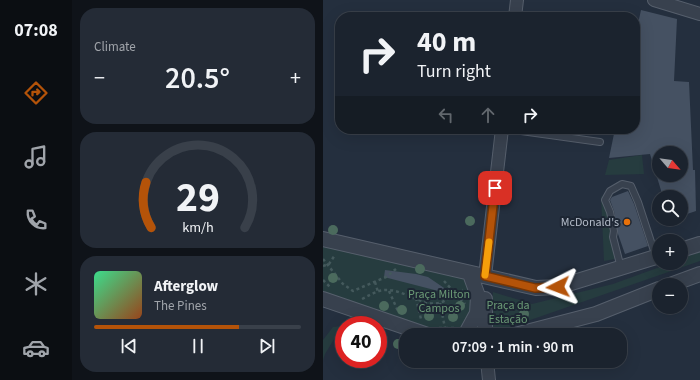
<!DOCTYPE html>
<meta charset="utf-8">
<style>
body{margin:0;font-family:"Source Sans 3",sans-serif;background:#242b36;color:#f1f3f6;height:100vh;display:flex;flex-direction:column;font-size:15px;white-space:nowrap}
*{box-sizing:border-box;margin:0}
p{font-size:13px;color:#a0a4aa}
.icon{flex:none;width:22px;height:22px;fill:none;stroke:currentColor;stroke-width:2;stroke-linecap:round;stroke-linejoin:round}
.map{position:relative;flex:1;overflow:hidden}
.drawer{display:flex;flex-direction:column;gap:8px;padding:8px;background:#0f1319;width:251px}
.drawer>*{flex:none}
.guide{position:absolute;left:12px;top:12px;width:305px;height:122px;border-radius:16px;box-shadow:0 4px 16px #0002,0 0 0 1px #39404a;background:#1b232e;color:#f1f3f6;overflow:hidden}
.needle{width:26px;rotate:118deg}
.tools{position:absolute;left:329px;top:146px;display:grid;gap:8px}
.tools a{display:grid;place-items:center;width:36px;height:36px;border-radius:50%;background:#1b232e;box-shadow:0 4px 16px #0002,0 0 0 1px #39404a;font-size:20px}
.speed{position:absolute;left:12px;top:316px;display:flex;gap:8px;font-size:20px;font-weight:700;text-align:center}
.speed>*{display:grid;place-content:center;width:52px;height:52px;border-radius:50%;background:#1b232e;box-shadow:0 4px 16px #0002,0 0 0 1px #39404a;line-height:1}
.speed .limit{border:6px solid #d22;background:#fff;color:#111}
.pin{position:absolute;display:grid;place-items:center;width:34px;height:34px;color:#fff;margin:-17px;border-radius:8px;box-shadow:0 2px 6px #0006}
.me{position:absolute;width:44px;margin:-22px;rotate:267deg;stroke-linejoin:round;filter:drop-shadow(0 0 3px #0008)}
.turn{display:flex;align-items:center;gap:14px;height:84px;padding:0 16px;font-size:18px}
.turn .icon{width:52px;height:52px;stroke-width:2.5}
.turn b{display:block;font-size:28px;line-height:34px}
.lanes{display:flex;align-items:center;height:38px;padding:0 16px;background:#0003;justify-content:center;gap:20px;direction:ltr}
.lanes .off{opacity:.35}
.big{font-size:30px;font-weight:600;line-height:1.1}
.drawer .widget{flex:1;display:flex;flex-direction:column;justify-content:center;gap:6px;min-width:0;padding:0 14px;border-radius:16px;background:#242b36}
.drawer .dial{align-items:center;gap:0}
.dial svg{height:104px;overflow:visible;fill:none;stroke:#39404a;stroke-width:7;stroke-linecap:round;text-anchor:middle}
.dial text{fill:#f1f3f6;stroke:none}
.song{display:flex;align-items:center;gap:12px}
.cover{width:48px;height:48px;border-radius:6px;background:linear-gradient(135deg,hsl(150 70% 55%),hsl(20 70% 35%))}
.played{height:4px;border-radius:2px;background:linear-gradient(90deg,#b45309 70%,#39404a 70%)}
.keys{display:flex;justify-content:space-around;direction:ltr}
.heat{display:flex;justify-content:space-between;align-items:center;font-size:22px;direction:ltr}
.trip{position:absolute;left:76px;top:328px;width:228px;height:40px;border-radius:16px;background:#1b232e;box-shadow:0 4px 16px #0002,0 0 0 1px #39404a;font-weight:600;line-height:40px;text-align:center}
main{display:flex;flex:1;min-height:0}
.dock{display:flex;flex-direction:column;width:72px;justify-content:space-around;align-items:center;background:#0b0e12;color:#a0a4aa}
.dock .icon{width:28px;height:28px}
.dock .current{color:#b45309}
.dock b{font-size:18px;color:#f1f3f6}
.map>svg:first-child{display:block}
</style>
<main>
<nav class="dock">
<b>07:08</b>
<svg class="icon current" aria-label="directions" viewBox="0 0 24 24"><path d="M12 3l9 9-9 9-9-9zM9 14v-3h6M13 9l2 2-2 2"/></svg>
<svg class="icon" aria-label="music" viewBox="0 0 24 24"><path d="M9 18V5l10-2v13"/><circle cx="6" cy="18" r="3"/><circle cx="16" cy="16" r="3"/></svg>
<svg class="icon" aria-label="phone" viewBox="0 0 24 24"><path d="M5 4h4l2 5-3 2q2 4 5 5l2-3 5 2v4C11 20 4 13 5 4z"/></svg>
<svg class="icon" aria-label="climate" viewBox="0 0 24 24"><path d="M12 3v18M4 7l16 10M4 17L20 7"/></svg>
<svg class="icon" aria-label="car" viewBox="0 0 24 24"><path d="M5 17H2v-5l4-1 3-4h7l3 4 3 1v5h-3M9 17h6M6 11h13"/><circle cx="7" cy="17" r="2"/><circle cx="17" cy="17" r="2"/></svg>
</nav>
<section class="drawer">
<div class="widget"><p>Climate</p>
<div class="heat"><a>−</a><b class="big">20.5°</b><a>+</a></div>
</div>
<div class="widget dial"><svg viewBox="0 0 100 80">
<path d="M14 69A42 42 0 1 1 86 69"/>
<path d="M14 69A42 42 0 0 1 10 34" stroke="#b45309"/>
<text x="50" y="56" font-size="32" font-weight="700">29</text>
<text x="50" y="72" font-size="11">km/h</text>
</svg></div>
<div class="widget">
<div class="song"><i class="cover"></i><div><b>Afterglow</b><p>The Pines</p></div></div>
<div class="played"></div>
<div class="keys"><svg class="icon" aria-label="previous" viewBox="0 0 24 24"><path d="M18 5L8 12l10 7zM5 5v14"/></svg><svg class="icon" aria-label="pause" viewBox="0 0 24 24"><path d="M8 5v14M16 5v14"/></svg><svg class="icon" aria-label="next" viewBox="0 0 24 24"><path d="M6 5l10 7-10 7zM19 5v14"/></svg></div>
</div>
</section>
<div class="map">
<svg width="377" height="380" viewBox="0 0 377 380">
<rect width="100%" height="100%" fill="#242f3e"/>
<path fill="#263c3f" d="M319,155l2,19 -39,1 4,-15z
M278,195l11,32 -2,10 5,22 -11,2z
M0,241l137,31 17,24 -14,34 -9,5h-14l-76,-23 -41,-16z
M377,252v9l-210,73 3,-42 39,12 81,-20 58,-21h10v-4z
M19,326l-17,28 -2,6v-20l10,-13z"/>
<path fill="#455162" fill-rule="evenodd" d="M318,10l36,9 -3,62 15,1 4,88h2l1,41 -15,5v-19h-18l-13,-43 -41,4 6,-29h20v-91zM358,152v23h-22v-22z
M305,191l6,13 14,42 -23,8 -7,-20 -4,-23 -4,-11 2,-3z
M62,270l31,4 12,3 22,15v2l-66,-17z"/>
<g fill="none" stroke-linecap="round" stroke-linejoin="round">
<g stroke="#565f6c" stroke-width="8">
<path id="service" d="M184,129l93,13
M298,268l-8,-31 1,-6 -4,-19 -5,-12 5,-9 12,-7 9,2 7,16 18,55"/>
</g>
<g stroke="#565f6c" stroke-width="14">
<path id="minor" d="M331,0l46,14
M192,17l2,-17
M162,276l17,-147
M164,361l2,19"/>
</g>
<g stroke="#565f6c" stroke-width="16">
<path id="tertiary" d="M0,239l213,49 22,-1 101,-31
M358,250l19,-6
M347,285l30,-11
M0,299l105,36
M162,299v36
M142,335l12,-22 1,-17 -8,-22
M192,335l81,-21 63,-25"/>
</g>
<path stroke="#44595c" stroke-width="2.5" stroke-dasharray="3 3" stroke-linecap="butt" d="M0,259l20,25 10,7 33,-14 10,-8
M0,266l6,-2 6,-9
M0,280l7,7
M121,281l21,23
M52,282l3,10
M66,291l9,20
M93,298l5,21
M39,299c6,-3 11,-6 17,-8 21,-6 41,16 60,12 9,-2 16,-10 24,-13
M117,303l5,25
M116,328h15"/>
<use href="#service" stroke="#38414e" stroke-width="6"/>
<use href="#minor" stroke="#38414e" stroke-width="12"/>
<use href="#tertiary" stroke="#38414e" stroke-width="14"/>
</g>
<g fill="#4b6a5d">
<circle cx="147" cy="221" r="5"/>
<circle cx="10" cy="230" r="5"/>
<circle cx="97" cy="269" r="5"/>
<circle cx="10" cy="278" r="5"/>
<circle cx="61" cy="306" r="5"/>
<circle cx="137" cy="306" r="5"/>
<circle cx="79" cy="310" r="5"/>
<circle cx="201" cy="314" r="5"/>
<circle cx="106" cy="316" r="5"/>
<circle cx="130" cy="317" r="5"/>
<circle cx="75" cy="344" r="5"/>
</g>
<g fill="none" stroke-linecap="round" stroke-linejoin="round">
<g stroke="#753606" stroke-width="10">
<path id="route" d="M172,188l-10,88 50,12 23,-1"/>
</g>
<use href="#route" stroke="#b45309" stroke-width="7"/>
<path stroke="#f59e0b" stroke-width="7" d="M162,275l4,-33"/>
</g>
<circle fill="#e8710a" stroke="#1d2633" stroke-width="1.5" cx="304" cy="222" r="4"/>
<g text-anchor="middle" stroke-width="4" stroke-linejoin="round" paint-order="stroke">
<g font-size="12" fill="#b4bcc9" stroke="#1d2633" text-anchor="end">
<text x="296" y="226">McDonald's</text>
</g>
<g font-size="12" fill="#6b9a76" stroke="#1d2633">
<text x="116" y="298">Praça Milton<tspan x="116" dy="14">Campos</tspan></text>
<text x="185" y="309">Praça da<tspan x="185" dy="14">Estação</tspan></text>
</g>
</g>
</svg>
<div class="tools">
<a><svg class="needle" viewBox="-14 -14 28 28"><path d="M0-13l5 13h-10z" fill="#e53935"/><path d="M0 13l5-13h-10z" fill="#a0a4aa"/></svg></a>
<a><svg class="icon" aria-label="search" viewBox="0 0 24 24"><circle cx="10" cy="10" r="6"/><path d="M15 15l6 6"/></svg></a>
<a>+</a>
<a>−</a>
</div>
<div class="speed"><div class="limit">40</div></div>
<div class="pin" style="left:172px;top:188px;background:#d93025"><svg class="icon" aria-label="arrive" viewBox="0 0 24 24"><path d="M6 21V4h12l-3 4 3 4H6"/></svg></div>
<svg class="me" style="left:235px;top:287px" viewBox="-20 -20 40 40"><path d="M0-17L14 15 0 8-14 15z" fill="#b45309" stroke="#fff" stroke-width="4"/></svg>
<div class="trip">07:09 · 1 min · 90 m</div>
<div class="guide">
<div class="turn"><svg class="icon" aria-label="right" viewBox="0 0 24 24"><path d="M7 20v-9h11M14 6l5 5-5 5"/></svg><div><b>40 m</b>Turn right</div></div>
<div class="lanes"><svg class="icon off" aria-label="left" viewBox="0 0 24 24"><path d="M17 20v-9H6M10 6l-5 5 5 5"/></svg><svg class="icon off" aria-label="ahead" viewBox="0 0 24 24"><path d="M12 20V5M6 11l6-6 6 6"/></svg><svg class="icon" aria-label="right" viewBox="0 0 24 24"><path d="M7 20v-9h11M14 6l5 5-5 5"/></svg></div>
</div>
</div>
</main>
